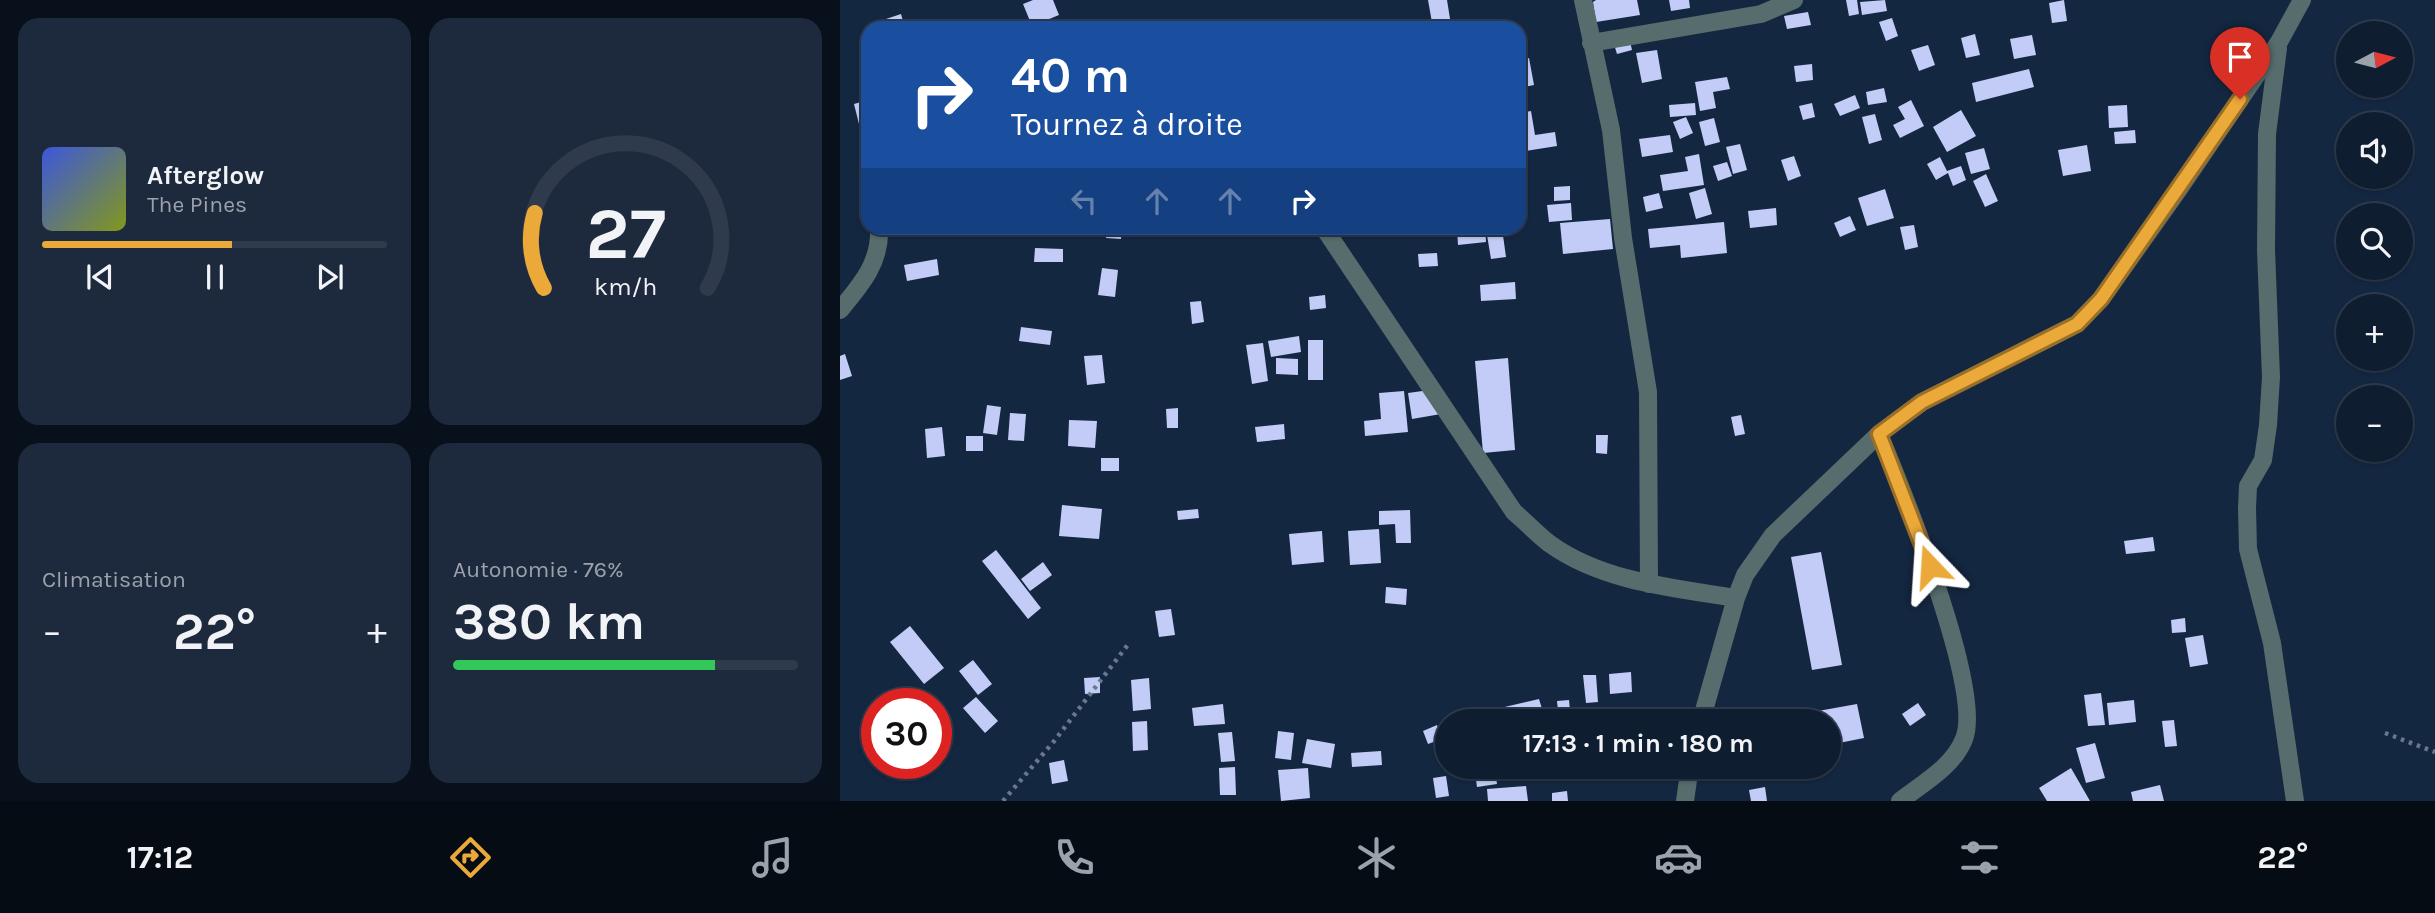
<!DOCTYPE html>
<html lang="fr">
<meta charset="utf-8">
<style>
body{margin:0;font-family:Karla,sans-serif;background:#1d2a3d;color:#f1f3f6;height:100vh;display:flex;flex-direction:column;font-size:26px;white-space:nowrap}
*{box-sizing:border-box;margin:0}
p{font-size:23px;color:#9ba2ab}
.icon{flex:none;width:38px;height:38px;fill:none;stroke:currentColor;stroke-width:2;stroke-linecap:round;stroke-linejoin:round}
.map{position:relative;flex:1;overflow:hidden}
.panel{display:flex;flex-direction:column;gap:18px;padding:18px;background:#08101b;width:840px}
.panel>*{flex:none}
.banner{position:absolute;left:21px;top:21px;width:665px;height:214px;border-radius:21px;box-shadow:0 2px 5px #0004,0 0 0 2px #2f3b4d;background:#1a4fa0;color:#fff;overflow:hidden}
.needle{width:46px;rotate:83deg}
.controls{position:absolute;left:1496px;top:21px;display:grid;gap:14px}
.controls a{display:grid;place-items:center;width:77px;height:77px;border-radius:50%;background:#0f1d31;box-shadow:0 2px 5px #0004,0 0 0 2px #2f3b4d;font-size:35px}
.speed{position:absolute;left:21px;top:688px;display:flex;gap:14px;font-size:35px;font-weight:700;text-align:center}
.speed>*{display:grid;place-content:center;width:91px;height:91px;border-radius:50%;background:#0f1d31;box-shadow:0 2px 5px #0004,0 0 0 2px #2f3b4d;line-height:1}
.speed .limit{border:10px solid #d22;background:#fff;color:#111}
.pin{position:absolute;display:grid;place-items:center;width:60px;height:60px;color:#fff;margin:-72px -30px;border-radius:50% 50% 50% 0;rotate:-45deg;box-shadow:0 0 7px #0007}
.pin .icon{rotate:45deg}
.me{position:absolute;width:77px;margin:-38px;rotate:340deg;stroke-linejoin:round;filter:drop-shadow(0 0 5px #0008)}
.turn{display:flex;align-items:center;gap:24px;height:147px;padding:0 35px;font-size:32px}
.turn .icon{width:91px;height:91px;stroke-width:2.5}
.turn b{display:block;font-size:49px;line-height:60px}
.lanes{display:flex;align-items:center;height:66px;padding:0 35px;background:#0003;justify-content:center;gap:35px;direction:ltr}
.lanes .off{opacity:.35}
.big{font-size:52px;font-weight:700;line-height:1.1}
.panel .tile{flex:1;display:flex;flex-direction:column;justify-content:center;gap:10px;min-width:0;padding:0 24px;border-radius:21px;background:#1d2a3d}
.panel .dial{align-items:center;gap:0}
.dial svg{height:182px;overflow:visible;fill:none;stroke:#2f3b4d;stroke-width:7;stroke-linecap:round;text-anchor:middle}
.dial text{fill:#f1f3f6;stroke:none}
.song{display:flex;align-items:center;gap:21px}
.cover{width:84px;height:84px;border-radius:10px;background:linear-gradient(135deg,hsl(230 70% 55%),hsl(70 70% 35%))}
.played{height:7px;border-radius:4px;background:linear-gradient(90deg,#eba93a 55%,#2f3b4d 55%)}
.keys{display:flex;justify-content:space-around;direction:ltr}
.heat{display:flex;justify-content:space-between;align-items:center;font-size:38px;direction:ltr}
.charge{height:10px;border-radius:5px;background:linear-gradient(90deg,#34c759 76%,#2f3b4d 0)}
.panel .tiles{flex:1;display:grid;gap:18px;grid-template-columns:repeat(2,1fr)}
.trip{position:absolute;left:595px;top:709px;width:406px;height:70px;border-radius:35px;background:#0f1d31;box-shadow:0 2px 5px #0004,0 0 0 2px #2f3b4d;font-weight:700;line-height:70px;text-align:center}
.dock{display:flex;height:112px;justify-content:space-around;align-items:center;background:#060c14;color:#9ba2ab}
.dock .icon{width:49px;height:49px}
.dock .active{color:#eba93a}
.dock b{font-size:32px;color:#f1f3f6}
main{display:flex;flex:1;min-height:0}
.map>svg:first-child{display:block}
</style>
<main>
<section class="panel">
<div class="tiles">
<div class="tile">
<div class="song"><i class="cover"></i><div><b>Afterglow</b><p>The Pines</p></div></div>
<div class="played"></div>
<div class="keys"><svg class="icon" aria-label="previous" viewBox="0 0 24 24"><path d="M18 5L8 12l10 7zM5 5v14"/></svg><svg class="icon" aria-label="pause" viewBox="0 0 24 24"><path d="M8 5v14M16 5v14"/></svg><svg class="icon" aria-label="next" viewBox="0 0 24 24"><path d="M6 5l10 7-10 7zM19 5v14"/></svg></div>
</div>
<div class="tile dial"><svg viewBox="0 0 100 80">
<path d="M14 69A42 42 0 1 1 86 69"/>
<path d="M14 69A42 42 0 0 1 10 36" stroke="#eba93a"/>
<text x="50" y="56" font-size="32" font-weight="700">27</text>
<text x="50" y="72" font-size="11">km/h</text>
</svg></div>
<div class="tile"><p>Climatisation</p>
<div class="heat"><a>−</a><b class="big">22°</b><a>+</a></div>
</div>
<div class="tile"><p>Autonomie · 76%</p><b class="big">380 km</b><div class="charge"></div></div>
</div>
</section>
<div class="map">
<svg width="1595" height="801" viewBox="0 0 1595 801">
<rect width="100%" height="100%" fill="#142741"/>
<path fill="#c3ccf7" d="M193,0h20l6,15 -27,11 -9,-22z
M588,0h19l4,25 -18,3z
M756,0h41l3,15 -44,7 -3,-20z
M829,0h20l1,8 -19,3z
M1006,0h11l2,14 -10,2z
M1045,0l2,11 -25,4 -2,-13z
M1224,0l3,21 -15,2 -3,-20z
M968,12l3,13 -24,4 -3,-13z
M61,14l4,14h-33l-1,-4z
M1052,18l6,18 -12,5 -7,-19z
M1135,34l5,21 -14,3 -5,-20z
M1192,35l4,20 -22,4 -4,-20z
M789,37l3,13 -15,4 -4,-13z
M1088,45l7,20 -16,6 -8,-21z
M817,50l5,29 -20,4 -6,-30z
M689,58l5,27 -15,3v-28z
M972,64l1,16 -17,2 -2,-16z
M1189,69l5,18 -58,15 -4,-19z
M887,77l3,12 -17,3 3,16 -16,3 -5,-29z
M1044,88l3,14 -19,3 -2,-13z
M1015,95l5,13 -20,8 -6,-12z
M28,100v26l-8,2 -6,-24z
M1071,100l13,26 -24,12 -7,-13 12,-6 -7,-12z
M855,103l1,12 -26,2 -1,-12z
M972,103l3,14 -12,3 -4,-14z
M1287,105l1,22 -19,1 -1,-22z
M1121,110l15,26 -29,16 -14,-25z
M691,111l4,24 20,-3 2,14 -38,6v-39z
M1035,114l7,26 -13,4 -7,-27z
M846,117l7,16 -13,6 -7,-17z
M874,118l6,24 -15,4 -6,-24z
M1295,130l1,13 -21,1 -1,-12z
M830,135l3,17 -31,5 -3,-18z
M900,144l7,26 -14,4 -7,-27z
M1247,145l4,26 -28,5 -5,-26z
M1144,148l6,21 -19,5 -6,-21z
M859,154l5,31 -41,6 -3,-16 28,-4 -3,-14z
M954,156l7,20 -13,5 -7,-21z
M1100,157l7,14 14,-5 5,14 -13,6 -5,-13 -12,7 -9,-16z
M887,162l5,14 -14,5 -5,-15z
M1146,174l12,27 -13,6 -12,-26z
M730,186v14l-16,1v-14z
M865,188l7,26 -16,5 -7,-26z
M1045,189l9,29 -27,8 -9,-28z
M819,193l4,15 -17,4 -3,-15z
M731,203l1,17 -23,2 -2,-17z
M936,208l1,17 -27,3 -2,-17z
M1010,216l6,14 -16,7 -6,-14z
M770,219l3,30 -50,5 -3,-31z
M884,222l3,31 -46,5 -1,-13 -30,3 -2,-19z
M1074,225l4,22 -13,3 -5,-23z
M267,228h15l-1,11 -15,-1z
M645,228l1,14 -28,3 -1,-16z
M662,228l4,29 -15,2 -5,-30z
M195,248l28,1v13h-29z
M597,253l1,13 -19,1 -1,-13z
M97,259l2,16 -32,6 -3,-16z
M262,268l16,2 -3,27 -17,-2z
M675,282l1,17 -35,2 -1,-16z
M485,295l1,13 -16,2 -1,-13z
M361,301l3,21 -12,2 -2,-22z
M181,327l31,4 -2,14 -31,-4z
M459,336l2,16 -30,5 -3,-16z
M468,340h15v40h-15z
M423,343l5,38 -16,3 -6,-39z
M5,354l7,22 -12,4v-24z
M262,355l3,28 -18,2 -3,-29z
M436,358l22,1v16l-22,-1z
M668,358l7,92 -32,3 -8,-92z
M597,389l4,25 -29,5 -4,-26z
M564,391l4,41 -43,4 -1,-15 17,-2 -2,-26z
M147,405l14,2 -4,28 -14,-2z
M338,408v20h-11l-1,-19z
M170,413l16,1 -2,27 -16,-1z
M901,415l4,19 -10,2 -4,-19z
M229,420l28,1 -2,27 -27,-2z
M444,424l1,15 -28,3 -2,-15z
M102,427l3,29 -18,2 -2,-29z
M756,435h12l-1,19 -11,-1z
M126,436h17v15h-17z
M261,458h18v13h-18z
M222,505l40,4 -3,30 -40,-3z
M358,509l1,9 -21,2 -1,-9z
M570,510l1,33h-15l-1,-19 -16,1v-14z
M539,529l2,34 -31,2 -2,-34z
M482,531l2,31 -32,3 -3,-31z
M1313,537l2,14 -29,3 -2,-13z
M156,550l45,58 -13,11 -46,-58z
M981,552l21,113 -30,5 -21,-113z
M203,562l9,13 -22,16 -9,-12z
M546,587l21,2 -1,16 -21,-2z
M331,609l4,26 -16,2 -4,-26z
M1345,618l1,14 -14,1 -1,-13z
M70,626l34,42 -20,16 -34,-42z
M1363,635l5,29 -18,3 -5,-29z
M133,660l19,24 -14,11 -19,-24z
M791,672l1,20 -22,2 -1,-20z
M743,675h13l2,27 -12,1z
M260,677v16l-15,1 -1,-16z
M309,678l2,31 -18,2 -2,-31z
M1261,693l4,32 -17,1 -4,-31z
M136,697l22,24 -13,12 -22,-25z
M699,699l4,13 -44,9 -3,-12z
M729,700l2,21h-12l-2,-20z
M1294,700l2,22 -27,3 -2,-22z
M1078,703l8,12 -16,11 -8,-12z
M383,704l2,20 -31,2 -2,-18z
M1017,704l7,34 -35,7v-24h-9l-2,-10z
M1334,720l3,26 -12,1 -3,-26z
M307,721l1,29 -15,1 -1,-29z
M597,725l5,14 -14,5 -5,-13z
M438,731l16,2 -3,27 -16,-2z
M392,732l3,29 -14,1 -3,-29z
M467,739l28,5 -4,24 -29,-5z
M1255,743l10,35 -19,5 -10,-35z
M541,751l1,14 -30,2 -1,-14z
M224,760l4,21 -16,3 -3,-21z
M395,767l1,28h-16l-1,-27z
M468,768l2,30 -29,3 -3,-31z
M1231,768l19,33h-43l-8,-13z
M655,770l2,14 -20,3 -2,-14z
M606,776l3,20 -13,2 -3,-20z
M1320,785l4,16h-31l-2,-9z
M686,786l2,15h-40l-1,-12z
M925,787l2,14h-16l-2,-11z
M727,791l1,10h-16v-8z"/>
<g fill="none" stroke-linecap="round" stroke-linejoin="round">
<path stroke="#68788f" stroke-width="4.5" stroke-dasharray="3.5 5" stroke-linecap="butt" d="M1545,733l50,19
M163,801l52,-61 75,-98"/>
<path stroke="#576c6c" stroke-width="18" d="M743,0l28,130 12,108 25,154 1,192
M751,43l170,-29 33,-14
M1438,48l-11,86 -1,116 5,127 -3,48 -5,35 -15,26 -1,22 1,41 24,94 23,158
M484,228l190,284c12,10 23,22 36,32 53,38 124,44 186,54
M0,310c21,-25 41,-48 39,-82
M1039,434c22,53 105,256 85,305 -11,28 -41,44 -64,62
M861,721l35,-123 9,-23 28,-40 106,-101 43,-32 155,-78 24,-25 78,-110 100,-147 23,-42
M845,801l5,-35"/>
</g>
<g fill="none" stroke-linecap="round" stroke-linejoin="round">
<g stroke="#996e26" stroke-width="18">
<path id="route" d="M1090,566l-51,-132 43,-32 155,-78 24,-25 139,-200"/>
</g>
<use href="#route" stroke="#eba93a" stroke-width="12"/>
</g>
</svg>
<div class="controls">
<a><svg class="needle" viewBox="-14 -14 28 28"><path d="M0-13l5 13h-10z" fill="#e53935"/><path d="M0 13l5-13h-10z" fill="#9ba2ab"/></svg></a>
<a><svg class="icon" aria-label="sound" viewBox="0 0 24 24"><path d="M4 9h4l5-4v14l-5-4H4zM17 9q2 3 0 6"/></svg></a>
<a><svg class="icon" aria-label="search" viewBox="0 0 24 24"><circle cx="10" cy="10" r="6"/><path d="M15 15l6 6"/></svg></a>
<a>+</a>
<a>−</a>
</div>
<div class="speed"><div class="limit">30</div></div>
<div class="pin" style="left:1400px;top:99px;background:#d93025"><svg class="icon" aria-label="arrive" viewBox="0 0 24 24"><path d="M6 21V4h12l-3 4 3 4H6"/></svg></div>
<svg class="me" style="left:1090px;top:566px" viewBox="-20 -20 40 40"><path d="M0-17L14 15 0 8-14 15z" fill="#eba93a" stroke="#fff" stroke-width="4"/></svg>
<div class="trip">17:13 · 1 min · 180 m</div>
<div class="banner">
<div class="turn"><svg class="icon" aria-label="right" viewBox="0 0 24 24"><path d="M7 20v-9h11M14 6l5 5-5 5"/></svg><div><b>40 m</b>Tournez à droite</div></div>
<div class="lanes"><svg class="icon off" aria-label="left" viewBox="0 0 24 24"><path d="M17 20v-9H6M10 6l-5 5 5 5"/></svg><svg class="icon off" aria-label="ahead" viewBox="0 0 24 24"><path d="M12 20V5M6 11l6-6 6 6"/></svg><svg class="icon off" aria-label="ahead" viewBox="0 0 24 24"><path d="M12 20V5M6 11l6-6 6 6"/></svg><svg class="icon" aria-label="right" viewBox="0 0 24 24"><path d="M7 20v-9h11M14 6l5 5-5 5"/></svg></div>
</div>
</div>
</main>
<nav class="dock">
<b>17:12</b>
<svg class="icon active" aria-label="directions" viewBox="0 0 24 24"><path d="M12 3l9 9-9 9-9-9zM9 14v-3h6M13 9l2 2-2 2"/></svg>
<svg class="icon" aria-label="music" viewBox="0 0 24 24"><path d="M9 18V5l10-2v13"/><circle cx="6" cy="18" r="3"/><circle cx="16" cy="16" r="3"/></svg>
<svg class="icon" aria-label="phone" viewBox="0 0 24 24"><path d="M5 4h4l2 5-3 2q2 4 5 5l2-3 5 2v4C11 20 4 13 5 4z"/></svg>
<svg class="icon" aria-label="climate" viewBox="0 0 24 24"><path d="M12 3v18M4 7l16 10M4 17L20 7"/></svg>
<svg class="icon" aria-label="car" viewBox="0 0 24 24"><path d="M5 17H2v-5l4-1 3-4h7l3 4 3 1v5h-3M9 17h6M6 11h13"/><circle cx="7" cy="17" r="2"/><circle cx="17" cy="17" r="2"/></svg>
<svg class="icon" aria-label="filters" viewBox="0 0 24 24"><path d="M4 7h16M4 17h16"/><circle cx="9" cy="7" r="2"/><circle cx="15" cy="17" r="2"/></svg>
<b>22°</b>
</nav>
